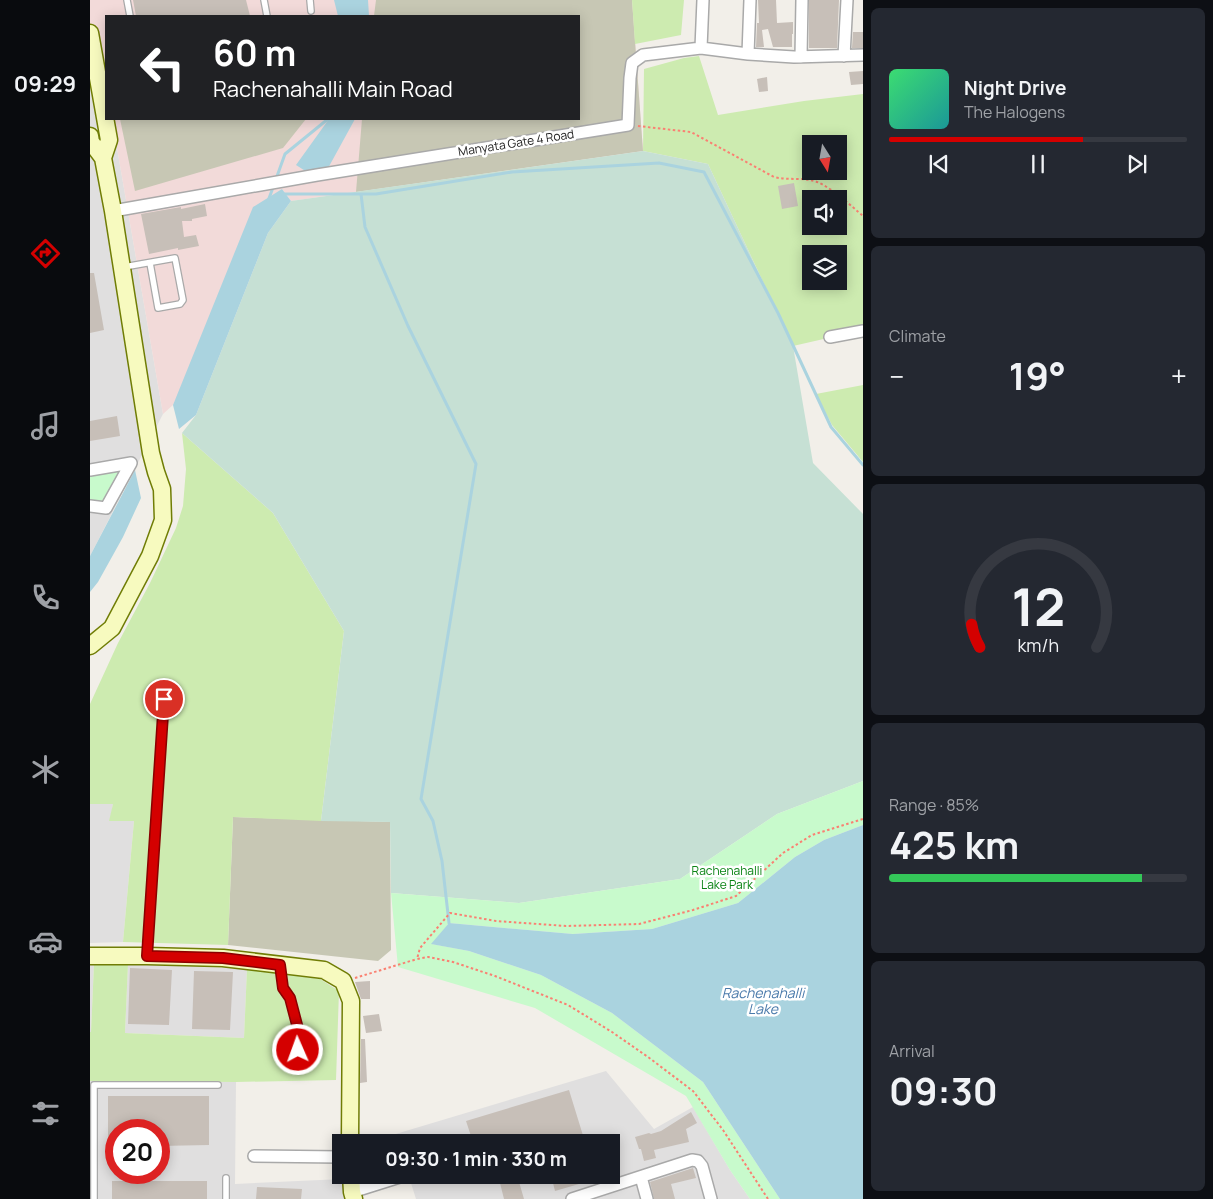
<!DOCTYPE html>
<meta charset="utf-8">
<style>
body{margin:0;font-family:Manrope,sans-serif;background:#242831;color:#f1f3f6;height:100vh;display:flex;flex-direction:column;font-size:19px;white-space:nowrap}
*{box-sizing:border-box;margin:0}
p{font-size:16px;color:#9ea1a6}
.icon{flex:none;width:28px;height:28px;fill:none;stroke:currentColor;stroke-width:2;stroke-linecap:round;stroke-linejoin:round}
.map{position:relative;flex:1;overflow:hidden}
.panel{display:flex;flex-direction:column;gap:8px;padding:8px;background:#0d0f14;width:350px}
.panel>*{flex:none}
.hud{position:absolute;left:15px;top:15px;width:475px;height:105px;border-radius:0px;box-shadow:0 2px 12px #0003;background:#202124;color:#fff;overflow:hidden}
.needle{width:32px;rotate:169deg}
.controls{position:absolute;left:712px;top:135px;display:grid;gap:10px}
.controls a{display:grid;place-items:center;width:45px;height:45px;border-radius:0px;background:#171b24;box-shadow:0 2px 12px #0003;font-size:25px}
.speed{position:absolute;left:15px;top:1119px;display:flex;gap:10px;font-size:25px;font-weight:700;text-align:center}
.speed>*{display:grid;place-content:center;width:65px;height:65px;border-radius:50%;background:#171b24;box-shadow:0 2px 12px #0003;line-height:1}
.speed .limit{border:8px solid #d22;background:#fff;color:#111}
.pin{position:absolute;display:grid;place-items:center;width:42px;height:42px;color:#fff;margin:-21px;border:2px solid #fff;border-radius:50%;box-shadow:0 1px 5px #0007}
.me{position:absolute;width:55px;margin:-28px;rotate:358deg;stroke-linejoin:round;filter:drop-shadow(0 0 4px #0008)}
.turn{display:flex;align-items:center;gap:18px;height:105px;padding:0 25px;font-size:22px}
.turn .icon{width:65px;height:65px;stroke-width:2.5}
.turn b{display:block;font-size:35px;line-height:42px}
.big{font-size:38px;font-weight:700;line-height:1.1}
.panel .tile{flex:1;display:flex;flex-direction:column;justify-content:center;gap:8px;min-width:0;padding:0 18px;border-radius:8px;background:#242831}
.panel .dial{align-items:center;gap:0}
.dial svg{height:130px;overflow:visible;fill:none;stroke:#363941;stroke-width:7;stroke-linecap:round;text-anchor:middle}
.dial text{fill:#f1f3f6;stroke:none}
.song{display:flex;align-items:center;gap:15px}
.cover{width:60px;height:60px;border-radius:8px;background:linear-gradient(135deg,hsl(140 70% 55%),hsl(180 70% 35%))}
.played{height:5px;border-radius:2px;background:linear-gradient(90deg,#d40000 65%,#363941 65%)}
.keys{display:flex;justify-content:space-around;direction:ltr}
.heat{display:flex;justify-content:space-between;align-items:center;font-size:28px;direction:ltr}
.charge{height:8px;border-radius:4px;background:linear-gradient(90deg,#34c759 85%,#363941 0)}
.trip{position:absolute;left:242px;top:1134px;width:288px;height:50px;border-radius:0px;background:#171b24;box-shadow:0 2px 12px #0003;font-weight:700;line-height:50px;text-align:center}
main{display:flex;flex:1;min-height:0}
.dock{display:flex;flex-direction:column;width:90px;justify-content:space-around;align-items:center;background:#090b0e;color:#9ea1a6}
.dock .icon{width:35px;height:35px}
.dock .current{color:#d40000}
.dock b{font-size:22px;color:#f1f3f6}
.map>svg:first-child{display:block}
</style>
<main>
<nav class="dock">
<b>09:29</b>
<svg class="icon current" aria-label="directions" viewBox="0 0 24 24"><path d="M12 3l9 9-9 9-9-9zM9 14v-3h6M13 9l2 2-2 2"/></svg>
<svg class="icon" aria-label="music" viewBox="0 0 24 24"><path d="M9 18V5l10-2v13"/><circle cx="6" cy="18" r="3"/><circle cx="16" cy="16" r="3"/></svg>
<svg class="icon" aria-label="phone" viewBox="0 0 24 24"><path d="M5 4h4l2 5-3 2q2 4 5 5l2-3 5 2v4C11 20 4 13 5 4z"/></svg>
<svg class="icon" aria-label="climate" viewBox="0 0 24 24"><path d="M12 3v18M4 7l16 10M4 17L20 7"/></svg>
<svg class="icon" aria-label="car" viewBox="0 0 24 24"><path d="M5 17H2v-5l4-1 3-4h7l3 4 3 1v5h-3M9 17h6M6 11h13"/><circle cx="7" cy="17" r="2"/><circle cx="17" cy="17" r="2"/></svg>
<svg class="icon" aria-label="filters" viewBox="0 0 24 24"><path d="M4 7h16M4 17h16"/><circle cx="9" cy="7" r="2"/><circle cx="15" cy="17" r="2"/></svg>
</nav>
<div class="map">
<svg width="773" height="1199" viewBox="0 0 773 1199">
<rect width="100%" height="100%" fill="#f2efe9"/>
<path fill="#e0dfdf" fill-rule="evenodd" d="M0,45l22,74 51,295 -73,142z
M0,804h23l-3,17h24l-11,121 -33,1z
M0,964h4l-3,68h-1z
M38,964l119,5 -3,69 -119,-5z
M516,1071l48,58 39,-22 37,63 20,29h-334l-6,-19 -36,12 -4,-17h241v-33h-242z
M0,1081l146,1 -1,102 107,-5 2,20h-254zM26,1130h43v42h-43z"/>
<path fill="#f2dad9" d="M0,0h542l11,151 -352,50 -9,-12 -109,216 -10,9 -51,-295h467v-103h-473v71l-16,-42z"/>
<path fill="#c7c7b4" d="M286,0h256l11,151 -287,41 6,-73h217v-103h-205z
M30,119h186l-23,29 -148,43z
M143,817l157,5 1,128 -13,11 -150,-16z"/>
<path fill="#cdebb0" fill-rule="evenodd" d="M542,0h52l-3,35 -46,9z
M609,56l19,59 86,-14 59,-7v236l-70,16 -85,-182 -65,-13 1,-82 40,-11zM721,144h28v27h-28zM721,199h28v27h-28zM721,254h28v27h-28z
M773,385v77l-31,-37 -16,-31z
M92,433l91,80 71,118 -23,190 -88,-4 -5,128 -105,-3 11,-121h-25l4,-17h-23v-100l28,-61 32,-60 26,-55 7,-22 3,-37z
M4,964h34l-3,69 119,5 3,-69 73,10 19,12 -3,89 -100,2 -146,-1v-49h1z"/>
<path fill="#c6e0d4" d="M553,151l65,13 85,182 20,117 50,51v267l-86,33 -97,65 -161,24 -128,-10 -1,-71 -69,-1 23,-190 -71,-118 -91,-80 14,-18 72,-182 23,-32z"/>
<path fill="#c8facc" d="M31,470l-19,32 -12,-1v-26z
M773,781v44l-39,15 -29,17 -57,46 -86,26 -79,5 -124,-11 -17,21 37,7 72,24 71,38 91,69 77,117h-30l-20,-29 -44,-74 -151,-88 -137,-41 -7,-74 128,10 161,-24 97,-65z"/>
<path fill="#aad3df" d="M244,0h34l1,16h-31z
M239,119h26l-34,62 -25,-16z
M192,189l9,12 -23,32 -72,182 -17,14 -6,-24 80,-198z
M45,470l6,28 -18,39 -25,45 -8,10v-36z
M773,825v374h-83l-77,-117 -91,-69 -71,-38 -72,-24 -38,-7 18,-21 124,11 79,-5 86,-26 57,-46 29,-17z"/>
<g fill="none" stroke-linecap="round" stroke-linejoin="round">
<path stroke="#aad3df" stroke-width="3" d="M186,179l9,-25 43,-35
M192,194h94l136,-22 147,-9 45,9 74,141 53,114 32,38
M271,194l4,33 43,99 68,138 -55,335 12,22 9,40 7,62
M178,201l6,-16"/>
</g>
<path fill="#c7bfb8" d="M43,0h113l4,16h-114z
M668,0h18l1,23 16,-1v12h-1v13h-19l-5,-18 -6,1 2,17h-8l1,-24h2z
M719,0h30l-2,48h-28z
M763,32h10v16h-11z
M773,71v13l-12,1 -2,-13z
M677,77l1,14 -9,1 -2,-13z
M704,183l4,23 -16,3 -4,-23z
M115,204l2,12 -15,3v2h-10l2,16 12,-2 3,11 -21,4v-2l-29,6 -8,-40 40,-7v2z
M0,273h4l10,57 -14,3z
M27,416l3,20 -30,5v-20z
M40,968l42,2 -3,55 -41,-1z
M104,971l39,1 -3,58 -38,-1z
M280,981v18h-9l-6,-17z
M289,1014l3,17 -16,2 -3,-17z
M271,1039h4l2,43 -7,1z
M479,1090l16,52h-112l-7,-21z
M18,1096h101v49l-50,1v-16h-43v16h-8z
M601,1112l6,11 -11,6 3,13 -35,8 2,8 -12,3 -3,-12h-2l-4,-12 14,-4 2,1 10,-3z
M603,1168l3,10 -25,6 4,15h-21l-4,-17z
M408,1175h19l7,24h-20z
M461,1175h51l1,2 -48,14z
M22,1181h95v18h-95z
M167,1187l45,2 -1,10h-45z"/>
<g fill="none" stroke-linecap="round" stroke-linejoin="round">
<g stroke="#a9a9a9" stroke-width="8">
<path id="lane" d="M37,0l3,16
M174,0l3,16
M220,0l1,11
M34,267c17,-3 34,-6 51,-9l8,42 -3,4 -22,4 -8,-45
M57,954l18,-255
M190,967l3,21 7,10 12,46c-2,8 -11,11 -18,15
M4,1199v-114h124
M136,1199v-21"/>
</g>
<g stroke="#a9a9a9" stroke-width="14">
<path id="street" d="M611,48l2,-48
M658,54l2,-54
M754,56l3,-56
M711,57l1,-57
M23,211l204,-36 311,-50 2,-47 2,-15 11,-8 58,-7 47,6 46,3 69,-2
M740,337l33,-6
M0,470l41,-7
M0,506l16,2 25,-45
M164,1156l87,1
M551,1177l6,22
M262,1192l54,-17
M482,1199l120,-39 6,1 4,5 9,33"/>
</g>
<g stroke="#707d05" stroke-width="19">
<path id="secondary" d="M0,33l19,107 -6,18
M0,136l1,6 12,16 10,53 38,242 5,19 6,17 1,31 -13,36 -38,72 -22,18
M0,956h57l76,2 101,12 19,11 8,20 -1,141
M261,1175l1,17 2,7"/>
</g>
<path stroke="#fa8072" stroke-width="2" stroke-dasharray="2.5 2.5" stroke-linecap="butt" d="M548,126l53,6 83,45c13,3 24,1 36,3 16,2 40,25 53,36
M265,978l62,-19
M678,1199l-45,-69 -30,-39 -45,-34 -36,-25 -44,-27 -73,-29 -42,-14 -25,-5 -11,2 3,-11 30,-35 46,8 70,5 73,-2 54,-14 43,-14 47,-43 29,-18 51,-16"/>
<use href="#lane" stroke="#fff" stroke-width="5.5"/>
<use href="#street" stroke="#fff" stroke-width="11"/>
<use href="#secondary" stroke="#f7fabf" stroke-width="16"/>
</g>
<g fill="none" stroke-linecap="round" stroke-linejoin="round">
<g stroke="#8a0000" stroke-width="12">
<path id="route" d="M74,699l-17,257 76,2 57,7 3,23 7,10 12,46 -1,3 -3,3"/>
</g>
<use href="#route" stroke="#d40000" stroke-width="9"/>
</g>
<g text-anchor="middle" stroke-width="5" stroke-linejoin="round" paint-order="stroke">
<g font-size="12" fill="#222" stroke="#fff">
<text transform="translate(426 143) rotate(-9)" y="4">Manyata Gate 4 Road</text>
</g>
<g font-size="12" fill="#0c8416" stroke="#fff">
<text x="637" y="875">Rachenahalli<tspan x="637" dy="14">Lake Park</tspan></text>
</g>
<g font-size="14" font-style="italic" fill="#4a7aab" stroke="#fff">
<text x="673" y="998">Rachenahalli<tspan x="673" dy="16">Lake</tspan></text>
</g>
</g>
</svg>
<div class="controls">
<a><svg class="needle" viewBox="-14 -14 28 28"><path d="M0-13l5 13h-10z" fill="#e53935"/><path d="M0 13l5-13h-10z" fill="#9ea1a6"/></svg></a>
<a><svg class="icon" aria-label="sound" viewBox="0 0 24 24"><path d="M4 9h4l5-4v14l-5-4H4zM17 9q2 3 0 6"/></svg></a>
<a><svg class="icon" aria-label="layers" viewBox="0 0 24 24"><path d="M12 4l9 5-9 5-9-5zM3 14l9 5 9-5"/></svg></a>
</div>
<div class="speed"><div class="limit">20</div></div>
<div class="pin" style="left:74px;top:699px;background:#d93025"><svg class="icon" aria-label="arrive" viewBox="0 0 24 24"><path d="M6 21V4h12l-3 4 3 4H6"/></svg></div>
<svg class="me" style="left:208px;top:1050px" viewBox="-20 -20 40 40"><circle r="17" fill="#d40000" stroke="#fff" stroke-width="3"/><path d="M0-11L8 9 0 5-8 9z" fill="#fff"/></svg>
<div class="trip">09:30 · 1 min · 330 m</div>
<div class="hud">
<div class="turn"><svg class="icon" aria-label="left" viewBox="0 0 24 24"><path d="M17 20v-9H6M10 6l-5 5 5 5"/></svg><div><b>60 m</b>Rachenahalli Main Road</div></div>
</div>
</div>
<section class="panel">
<div class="tile">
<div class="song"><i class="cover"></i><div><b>Night Drive</b><p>The Halogens</p></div></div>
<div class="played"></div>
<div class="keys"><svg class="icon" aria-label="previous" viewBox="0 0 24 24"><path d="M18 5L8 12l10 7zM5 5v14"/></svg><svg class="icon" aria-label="pause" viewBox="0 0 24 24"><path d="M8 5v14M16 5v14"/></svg><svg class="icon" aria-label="next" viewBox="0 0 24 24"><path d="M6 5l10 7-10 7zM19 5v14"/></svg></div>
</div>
<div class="tile"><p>Climate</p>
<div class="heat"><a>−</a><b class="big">19°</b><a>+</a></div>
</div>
<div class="tile dial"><svg viewBox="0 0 100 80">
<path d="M14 69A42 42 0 1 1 86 69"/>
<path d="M14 69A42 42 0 0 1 9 55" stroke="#d40000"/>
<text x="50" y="56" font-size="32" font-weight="700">12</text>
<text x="50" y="72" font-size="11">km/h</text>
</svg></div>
<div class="tile"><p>Range · 85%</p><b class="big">425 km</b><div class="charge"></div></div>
<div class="tile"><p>Arrival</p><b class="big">09:30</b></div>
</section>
</main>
